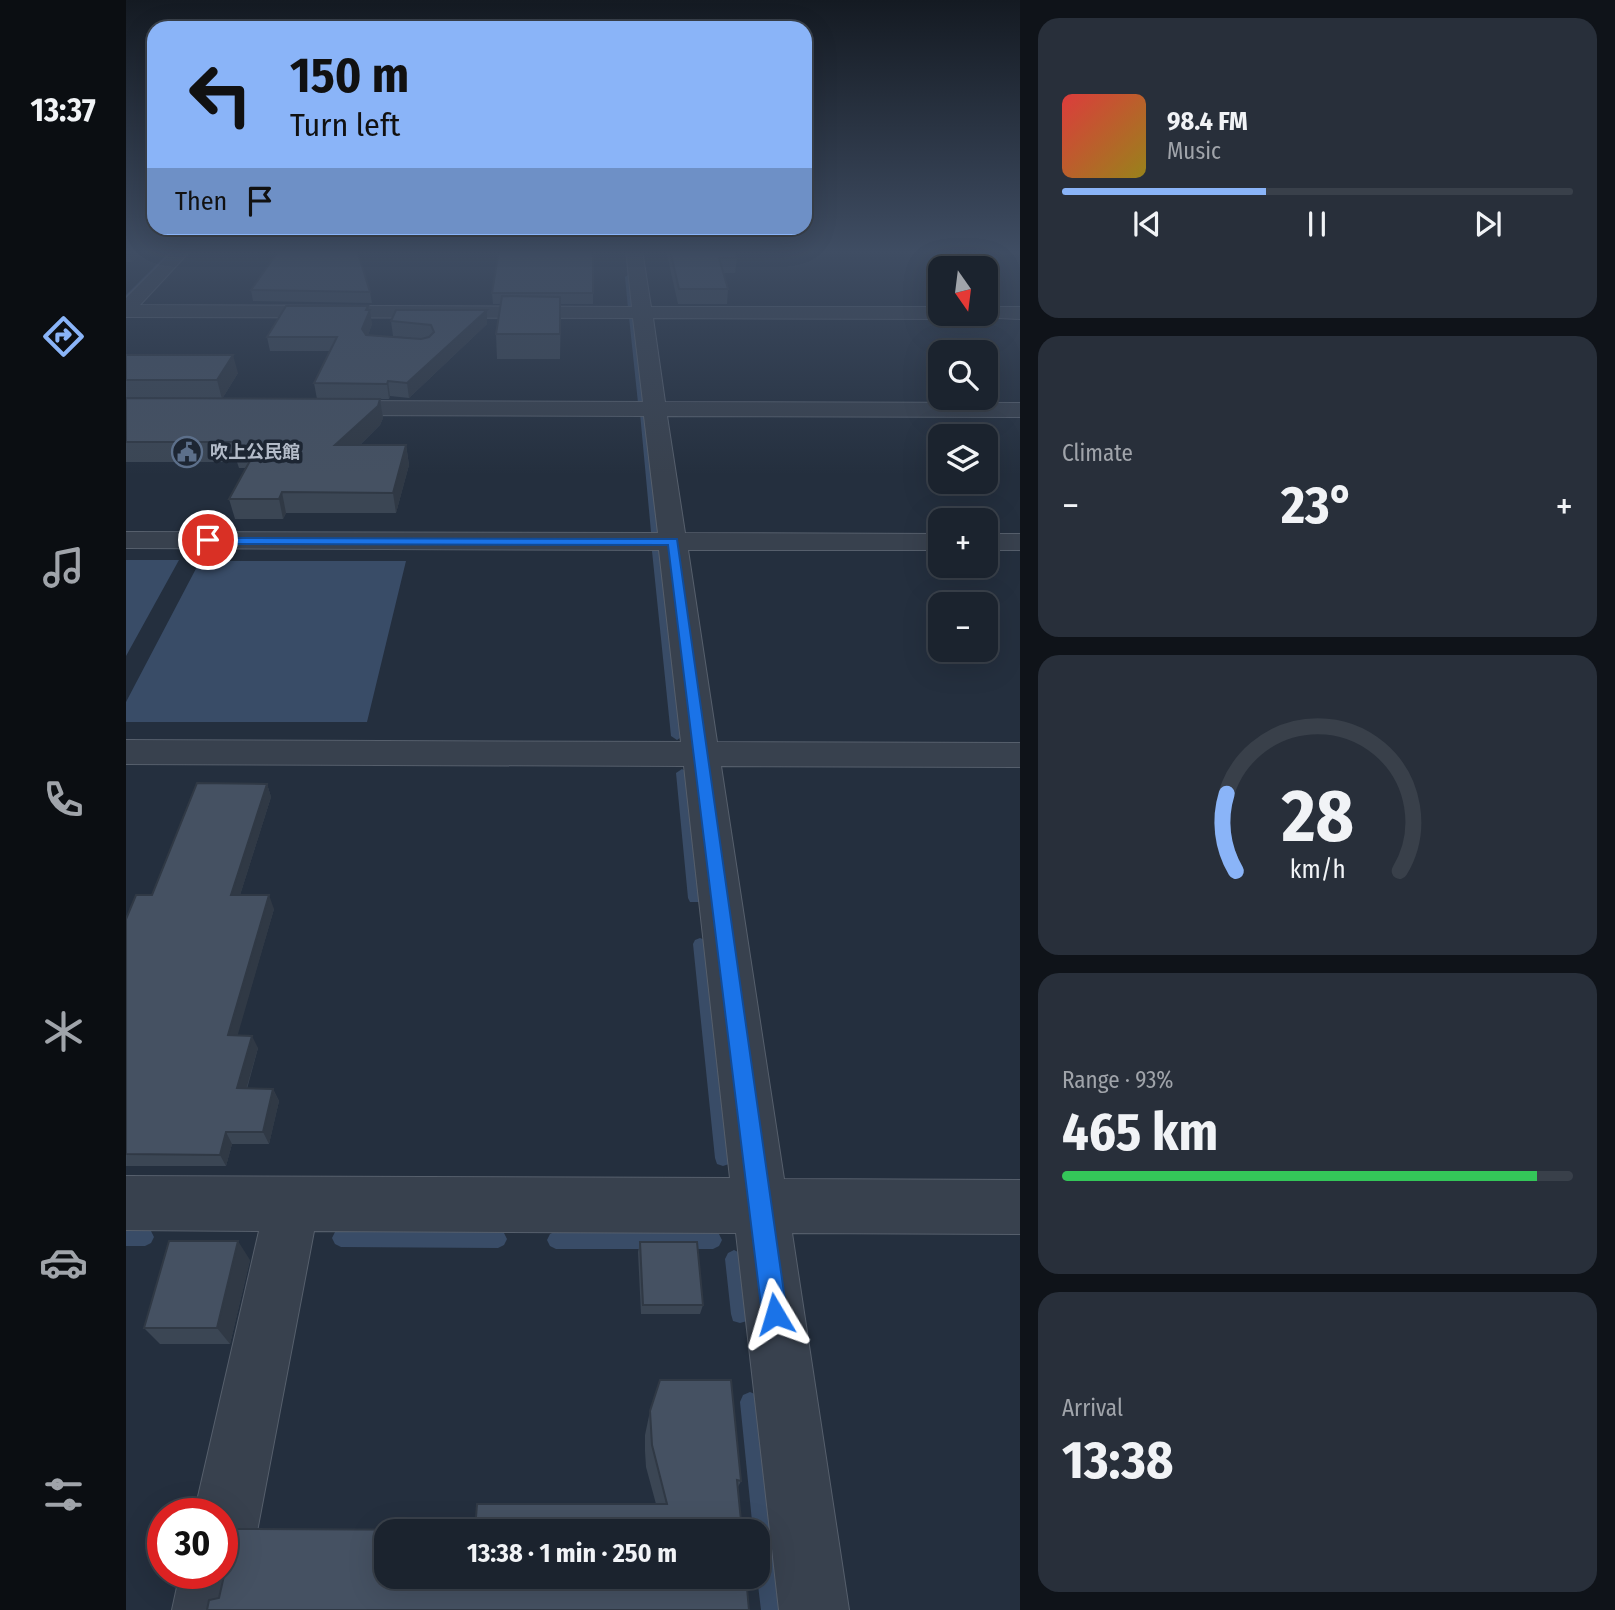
<!DOCTYPE html>
<meta charset="utf-8">
<style>
body{margin:0;font-family:"Fira Sans Condensed","Noto Sans JP",sans-serif;background:#282f3a;color:#f1f3f6;height:100vh;display:flex;flex-direction:column;font-size:26px;white-space:nowrap}
*{box-sizing:border-box;margin:0}
p{font-size:23px;color:#a0a4aa}
.icon{flex:none;width:38px;height:38px;fill:none;stroke:currentColor;stroke-width:2;stroke-linecap:round;stroke-linejoin:round}
.map{position:relative;flex:1;overflow:hidden}
.side{display:flex;flex-direction:column;gap:18px;padding:18px;background:#0f1319;width:595px}
.side>*{flex:none}
.banner{position:absolute;left:21px;top:21px;width:665px;height:214px;border-radius:21px;box-shadow:0 7px 28px #0002,0 0 0 2px #39404a;background:#8ab4f8;color:#111;overflow:hidden}
.needle{width:46px;rotate:166deg}
.tools{position:absolute;left:802px;top:256px;display:grid;gap:14px}
.tools a{display:grid;place-items:center;width:70px;height:70px;border-radius:14px;background:#1b232e;box-shadow:0 7px 28px #0002,0 0 0 2px #39404a;font-size:35px}
.speed{position:absolute;left:21px;top:1498px;display:flex;gap:14px;font-size:35px;font-weight:700;text-align:center}
.speed>*{display:grid;place-content:center;width:91px;height:91px;border-radius:50%;background:#1b232e;box-shadow:0 7px 28px #0002,0 0 0 2px #39404a;line-height:1}
.speed .limit{border:10px solid #d22;background:#fff;color:#111}
.pin{position:absolute;display:grid;place-items:center;width:60px;height:60px;color:#fff;margin:-30px;border:4px solid #fff;border-radius:50%;box-shadow:0 2px 7px #0007}
.me{position:absolute;width:77px;margin:-38px;rotate:353deg;stroke-linejoin:round;filter:drop-shadow(0 0 5px #0008)}
.turn{display:flex;align-items:center;gap:24px;height:147px;padding:0 28px;font-size:32px}
.turn .icon{width:91px;height:91px;stroke-width:2.5}
.turn b{display:block;font-size:49px;line-height:60px}
.then{display:flex;align-items:center;height:66px;padding:0 28px;background:#0003;gap:14px;font-size:26px}
.big{font-size:52px;font-weight:700;line-height:1.1}
.side .tile{flex:1;display:flex;flex-direction:column;justify-content:center;gap:10px;min-width:0;padding:0 24px;border-radius:21px;background:#282f3a}
.side .dial{align-items:center;gap:0}
.dial svg{height:182px;overflow:visible;fill:none;stroke:#39404a;stroke-width:7;stroke-linecap:round;text-anchor:middle}
.dial text{fill:#f1f3f6;stroke:none}
.song{display:flex;align-items:center;gap:21px}
.cover{width:84px;height:84px;border-radius:10px;background:linear-gradient(135deg,hsl(0 70% 55%),hsl(50 70% 35%))}
.played{height:7px;border-radius:4px;background:linear-gradient(90deg,#8ab4f8 40%,#39404a 40%)}
.keys{display:flex;justify-content:space-around;direction:ltr}
.heat{display:flex;justify-content:space-between;align-items:center;font-size:38px;direction:ltr}
.charge{height:10px;border-radius:5px;background:linear-gradient(90deg,#34c759 93%,#39404a 0)}
.trip{position:absolute;left:248px;top:1519px;width:396px;height:70px;border-radius:21px;background:#1b232e;box-shadow:0 7px 28px #0002,0 0 0 2px #39404a;font-weight:700;line-height:70px;text-align:center}
main{display:flex;flex:1;min-height:0}
.menu{display:flex;flex-direction:column;width:126px;justify-content:space-around;align-items:center;background:#0b0e12;color:#a0a4aa}
.menu .icon{width:49px;height:49px}
.menu .current{color:#8ab4f8}
.menu b{font-size:32px;color:#f1f3f6}
.map>svg:first-child{display:block}
</style>
<main>
<nav class="menu">
<b>13:37</b>
<svg class="icon current" aria-label="directions" viewBox="0 0 24 24"><path d="M12 3l9 9-9 9-9-9zM9 14v-3h6M13 9l2 2-2 2"/></svg>
<svg class="icon" aria-label="music" viewBox="0 0 24 24"><path d="M9 18V5l10-2v13"/><circle cx="6" cy="18" r="3"/><circle cx="16" cy="16" r="3"/></svg>
<svg class="icon" aria-label="phone" viewBox="0 0 24 24"><path d="M5 4h4l2 5-3 2q2 4 5 5l2-3 5 2v4C11 20 4 13 5 4z"/></svg>
<svg class="icon" aria-label="climate" viewBox="0 0 24 24"><path d="M12 3v18M4 7l16 10M4 17L20 7"/></svg>
<svg class="icon" aria-label="car" viewBox="0 0 24 24"><path d="M5 17H2v-5l4-1 3-4h7l3 4 3 1v5h-3M9 17h6M6 11h13"/><circle cx="7" cy="17" r="2"/><circle cx="17" cy="17" r="2"/></svg>
<svg class="icon" aria-label="filters" viewBox="0 0 24 24"><path d="M4 7h16M4 17h16"/><circle cx="9" cy="7" r="2"/><circle cx="15" cy="17" r="2"/></svg>
</nav>
<div class="map">
<svg width="894" height="1610" viewBox="0 0 894 1610">
<rect width="100%" height="100%" fill="#242f3e"/>
<path fill="#394c67" d="M0,560h53l-53,96z
M74,561h206l-39,161h-241v-20z"/>
<g fill="none" stroke-linecap="round" stroke-linejoin="round">
<path fill="#394c67" fill-rule="evenodd" d="M45,250h6l-51,50v-5z
M502,275l3,2 3,31 -3,2 -3,-2 -3,-31z
M506,315l3,2 11,86 -4,2 -4,-2 -9,-86z
M514,413l7,2 12,117 -4,3 -4,-3z
M531,548l5,3 21,185 -6,4 -6,-4 -19,-185z
M556,769l6,4 14,125 -2,4h-10l-2,-4 -12,-125z
M574,938l5,2 2,4 24,214 -2,6 -6,2 -6,-2 -2,-6 -22,-214 2,-4z
M0,1228h19l6,3 3,6 -3,6 -6,3h-19z
M215,1229l157,1 6,3 3,6 -3,6 -6,3 -157,-1 -6,-3 -3,-6 3,-6z
M430,1231h157l6,3 3,6 -3,6 -6,3h-157l-6,-3 -3,-6 3,-6z
M608,1250l6,3 3,6 6,55 -2,7 -7,2 -7,-2 -2,-7 -6,-55 3,-6z
M624,1392l7,3 3,7 23,208h-22l-4,-33 1,-46h-5l-13,-129 3,-7z"/>
<g stroke="#565f6c" stroke-width="2">
<path id="minor" d="M48,250h17l-51,55 492,2 -6,-57h16l9,57h289v6h9l-9,6 -287,-1 12,84 355,1v14l-353,-1 18,117 255,1v16h-252l29,192 303,1v24l-299,-1 63,413 236,1v54l-228,-1 57,377h-70l-43,-377 -422,-2 -58,306 -11,24 5,12 -8,37h-70l8,-37h42v-59h-28l65,-283 -133,-1v-54l604,2 -46,-412 -558,-2v-24l555,2 -22,-192 -533,-2v-16l532,1 -14,-117 -315,-1 -8,-2 -3,-5 3,-5 8,-2 314,1 -10,-84 -507,-1v-19z
M859,307h35v12l-42,-2 -2,-4h9z
M859,534h35v16h-35z"/>
</g>
<use href="#minor" fill="#38414e" fill-rule="evenodd"/>
</g>
<path fill="#3b4654" d="M0,250h19l-13,12h-6z
M467,250v54h-32l-1,55h-63l-1,-25 5,-30h-8l-1,-11z
M540,250h69l2,8 -2,15h-12l5,16 -1,15h-49z
M870,250h24v5h-18z
M125,290l119,2 2,11 -119,-2z
M242,310l4,14 -4,11 53,4h2l-30,-3 -2,-15 96,-11v14l-78,74 -19,-2 -1,3h-72l-3,-16 16,-32h-60l-3,-14z
M0,355l112,18 -16,26 -96,-1z
M0,398l254,1 3,19 -3,7 -20,20h46l3,20 -13,48h-110l-3,6h-48l-6,-20 17,-31h-7l-2,-6h-111z
M141,784l4,13 -31,98 34,14 -37,126 21,13 -11,41h26l6,12 -10,43h-37l-6,22h-100v-247z
M514,1242l63,63 -3,9h-59l-3,-62z
M124,1260l-20,84h-70l-16,-16z
M524,1411l91,70 -3,6 4,44 -267,-1 181,-26 -10,-37 -1,-16v-16z"/>
<path fill="#303945" d="M8,250h11l-13,12 -3,-8z
M242,306l1,8 1,-4 2,14 -7,19 -3,-14 4,-19z
M361,310v14l-78,74 -2,-15z
M107,355l5,18 -16,26 -5,-19z
M262,381l2,15 -1,3 -2,-15z
M254,399l3,19 -3,7 -41,40 -4,-20z
M280,445l3,20 -13,48 -3,-20z
M156,492l4,21 -3,6 -4,-20z
M141,784l4,13 -35,111 -5,-13z
M143,895l5,14 -40,139 -6,-13z
M126,1036l6,12 -15,52 -6,-12z
M147,1089l6,12 -10,43 -6,-12z
M100,1132l6,12 -6,22 -6,-11z
M112,1241l12,19 -20,84 -13,-16z"/>
<path fill="#455162" stroke="#303945" stroke-width="2" d="M0,250h8l-5,4h-3z
M153,250h78l13,42 -119,-2z
M373,250h94v43h-101z
M544,250h64l3,8h-18l9,31h-49z
M376,296l58,1v37h-64z
M160,306h82l-2,4h4l-8,19 4,6 55,4 8,-2 5,-5 -3,-7 -40,-4 5,-11h91l-80,73 -19,-2 -1,3 -73,-1 23,-46h-70z
M0,355h107l-16,25h-91z
M0,398l254,1 -2,7 -43,39h71l-13,48 -111,-1 -3,7h-50l28,-51h-23l3,-6h-111z
M71,783l70,1 -36,111h38l-41,140 24,1 -15,52 36,1 -10,43h-37l-6,23 -94,-1v-235l10,-24h16z
M43,1241h69l-21,87h-73z
M514,1242h57l6,63h-60z
M534,1380h71l10,101 -4,-1 5,51h-355v46h359l3,33h-542l2,-10 10,-2 9,-40 -5,-13 8,-16 244,1 2,-26h190l-15,-59 -2,-34z"/>
<linearGradient id="sky" x2="0" y2="1"><stop stop-color="#141a22"/><stop offset="0.53" stop-color="#3f4d63"/><stop offset="1" stop-color="#3f4d63" stop-opacity="0"/></linearGradient>
<rect width="894" height="475" fill="url(#sky)"/>
<path fill="#1a73e8" stroke="#114b97" stroke-width="2" d="M78,538l473,1 110,775 -4,8 -8,4 -9,-4 -4,-8 -94,-769 -460,-1 -6,-4z"/>
<defs>
<g id="civic-ring" transform="scale(1.575)"><circle r="9.5" fill="#1d2633" stroke="#5c6f8a" stroke-width="1.5"/><path d="M-.6-6.5H3V-4.5H.6V-3L4-1V1h2V6H-6V1h2V-1L-.6-3ZM-1.2 2.5V6h2.4V2.5Z" fill="#5c6f8a"/></g>
</defs>
<g fill-rule="evenodd">
<use href="#civic-ring" x="61" y="452"/>
</g>
<g text-anchor="middle" stroke-width="7" stroke-linejoin="round" paint-order="stroke">
<g font-size="18" font-weight="bold" fill="#b4bcc9" stroke="#1d2633" text-anchor="start">
<text x="84" y="458">吹上公民館</text>
</g>
</g>
</svg>
<div class="tools">
<a><svg class="needle" viewBox="-14 -14 28 28"><path d="M0-13l5 13h-10z" fill="#e53935"/><path d="M0 13l5-13h-10z" fill="#a0a4aa"/></svg></a>
<a><svg class="icon" aria-label="search" viewBox="0 0 24 24"><circle cx="10" cy="10" r="6"/><path d="M15 15l6 6"/></svg></a>
<a><svg class="icon" aria-label="layers" viewBox="0 0 24 24"><path d="M12 4l9 5-9 5-9-5zM3 14l9 5 9-5"/></svg></a>
<a>+</a>
<a>−</a>
</div>
<div class="speed"><div class="limit">30</div></div>
<div class="pin" style="left:82px;top:540px;background:#d93025"><svg class="icon" aria-label="arrive" viewBox="0 0 24 24"><path d="M6 21V4h12l-3 4 3 4H6"/></svg></div>
<svg class="me" style="left:649px;top:1314px" viewBox="-20 -20 40 40"><path d="M0-17L14 15 0 8-14 15z" fill="#1a73e8" stroke="#fff" stroke-width="4"/></svg>
<div class="trip">13:38 · 1 min · 250 m</div>
<div class="banner">
<div class="turn"><svg class="icon" aria-label="left" viewBox="0 0 24 24"><path d="M17 20v-9H6M10 6l-5 5 5 5"/></svg><div><b>150 m</b>Turn left</div></div>
<div class="then">Then<svg class="icon" aria-label="arrive" viewBox="0 0 24 24"><path d="M6 21V4h12l-3 4 3 4H6"/></svg></div>
</div>
</div>
<section class="side">
<div class="tile">
<div class="song"><i class="cover"></i><div><b>98.4 FM</b><p>Music</p></div></div>
<div class="played"></div>
<div class="keys"><svg class="icon" aria-label="previous" viewBox="0 0 24 24"><path d="M18 5L8 12l10 7zM5 5v14"/></svg><svg class="icon" aria-label="pause" viewBox="0 0 24 24"><path d="M8 5v14M16 5v14"/></svg><svg class="icon" aria-label="next" viewBox="0 0 24 24"><path d="M6 5l10 7-10 7zM19 5v14"/></svg></div>
</div>
<div class="tile"><p>Climate</p>
<div class="heat"><a>−</a><b class="big">23°</b><a>+</a></div>
</div>
<div class="tile dial"><svg viewBox="0 0 100 80">
<path d="M14 69A42 42 0 1 1 86 69"/>
<path d="M14 69A42 42 0 0 1 10 35" stroke="#8ab4f8"/>
<text x="50" y="56" font-size="32" font-weight="700">28</text>
<text x="50" y="72" font-size="11">km/h</text>
</svg></div>
<div class="tile"><p>Range · 93%</p><b class="big">465 km</b><div class="charge"></div></div>
<div class="tile"><p>Arrival</p><b class="big">13:38</b></div>
</section>
</main>
